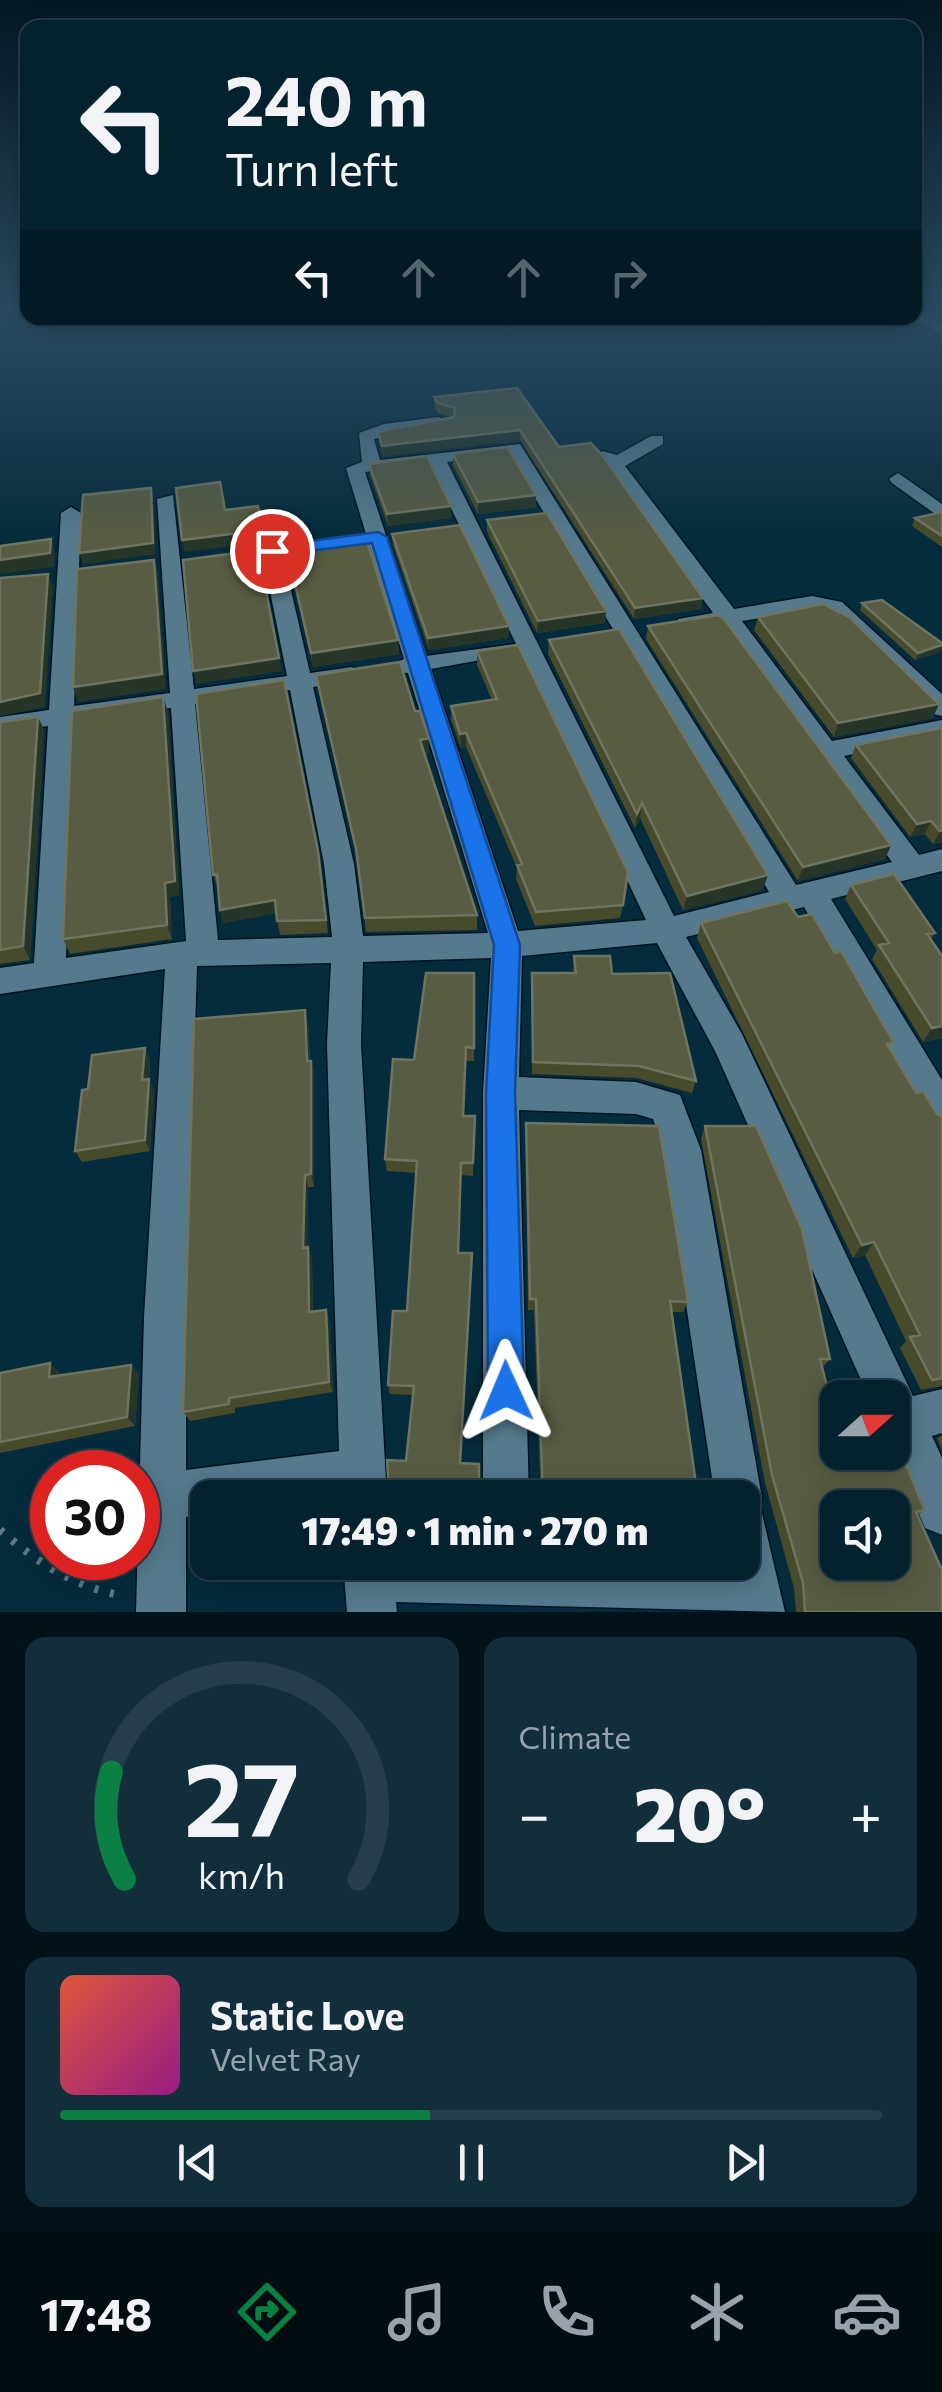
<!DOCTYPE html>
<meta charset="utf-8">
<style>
body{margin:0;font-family:Commissioner,sans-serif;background:#122e3a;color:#f1f3f6;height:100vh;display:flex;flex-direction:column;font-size:38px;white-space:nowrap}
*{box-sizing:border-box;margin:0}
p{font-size:32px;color:#97a3aa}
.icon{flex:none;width:55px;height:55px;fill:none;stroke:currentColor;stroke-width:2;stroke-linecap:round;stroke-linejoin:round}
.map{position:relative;height:1612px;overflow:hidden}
.panel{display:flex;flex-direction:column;gap:25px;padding:25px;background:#021219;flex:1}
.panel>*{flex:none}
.banner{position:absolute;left:20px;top:20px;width:902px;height:305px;border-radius:20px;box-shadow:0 5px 25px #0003,0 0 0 2px #253e4a;background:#04212e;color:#f1f3f6;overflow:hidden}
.needle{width:65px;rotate:69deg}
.fabs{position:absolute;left:820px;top:1380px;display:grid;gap:20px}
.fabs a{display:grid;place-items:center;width:90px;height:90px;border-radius:20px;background:#04212e;box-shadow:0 5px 25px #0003,0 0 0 2px #253e4a;font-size:50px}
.speed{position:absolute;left:30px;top:1450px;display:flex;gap:20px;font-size:50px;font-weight:700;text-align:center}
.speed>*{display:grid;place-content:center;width:130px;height:130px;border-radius:50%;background:#04212e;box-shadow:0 5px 25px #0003,0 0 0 2px #253e4a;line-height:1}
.speed .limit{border:15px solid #d22;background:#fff;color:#111}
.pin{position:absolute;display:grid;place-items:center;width:85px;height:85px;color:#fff;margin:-42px;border:5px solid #fff;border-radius:50%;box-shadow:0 2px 10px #0007}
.me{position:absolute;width:110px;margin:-55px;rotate:359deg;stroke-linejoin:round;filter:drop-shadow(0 0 8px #0008)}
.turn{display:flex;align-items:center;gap:35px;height:210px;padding:0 40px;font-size:45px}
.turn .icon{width:130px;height:130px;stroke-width:2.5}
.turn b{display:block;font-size:70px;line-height:85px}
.lanes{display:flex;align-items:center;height:95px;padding:0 40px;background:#0003;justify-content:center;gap:50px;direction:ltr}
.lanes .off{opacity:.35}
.big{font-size:75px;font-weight:800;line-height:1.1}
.panel .card{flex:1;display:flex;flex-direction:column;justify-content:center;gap:15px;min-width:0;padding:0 35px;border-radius:20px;background:#122e3a}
.panel .dial{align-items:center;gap:0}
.dial svg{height:260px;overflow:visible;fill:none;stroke:#253e4a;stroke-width:7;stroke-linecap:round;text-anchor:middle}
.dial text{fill:#f1f3f6;stroke:none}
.song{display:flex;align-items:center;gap:30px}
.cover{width:120px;height:120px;border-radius:15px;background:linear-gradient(135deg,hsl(10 70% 55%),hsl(310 70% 35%))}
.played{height:10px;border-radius:5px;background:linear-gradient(90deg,#0b8043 45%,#253e4a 45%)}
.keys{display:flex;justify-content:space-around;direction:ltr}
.heat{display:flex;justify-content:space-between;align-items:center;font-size:55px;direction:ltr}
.panel .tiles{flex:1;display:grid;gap:25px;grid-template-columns:1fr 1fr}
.card:last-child{grid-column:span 2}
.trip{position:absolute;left:190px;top:1480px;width:570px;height:100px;border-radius:20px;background:#04212e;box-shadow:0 5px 25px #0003,0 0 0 2px #253e4a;font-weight:800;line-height:100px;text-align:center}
.tab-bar{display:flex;height:160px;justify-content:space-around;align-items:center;background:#020d12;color:#97a3aa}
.tab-bar .icon{width:70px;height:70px}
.tab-bar .active{color:#0b8043}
.tab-bar b{font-size:45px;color:#f1f3f6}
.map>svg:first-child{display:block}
</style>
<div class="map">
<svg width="942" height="1612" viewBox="0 0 942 1612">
<rect width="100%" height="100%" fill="#052c3d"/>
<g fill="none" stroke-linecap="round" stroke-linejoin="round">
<g stroke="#001320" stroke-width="3">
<path id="minor" d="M915,313l27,10v10l-32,-15z
M439,417l8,5 -2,4 -71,13 6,21 140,-16 276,441 96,-23 -171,-237 -43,4v-10l35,-6 -114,-158 3,-4 15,4 34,-19h12v8l-38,22 109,143 78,-13 30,6 100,92v22l-9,-2 -106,-102 -15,-2 -70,11 90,120 110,-21v16l-98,20 75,99 23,-6v22l-111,28 111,181v50l-13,-5 -125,-218 -118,30 56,97 171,362 29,-7v44l-10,3 10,22v77l-17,-7 -33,-76v-54h-23l-153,-345 -59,-110 -135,13 -3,121 117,5 44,13 21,55 61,348 -2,7 25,107 -389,-10 1,10h-50l-4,-50h399v-64h-27l-52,-348 -10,-31 -17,-5 -117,-4 10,388h-46v-405l8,-135 -128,4 -2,82 26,454h-179v16l-22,3v95h-50l8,-295 21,-348 -165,25v-26l34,-5 14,-237 -48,7v-16l49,-7 12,-197 10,-6 10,6 -7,193 96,-13 -13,-194 16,-4 21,194 93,-13 -25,-125 10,-6 10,6 28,122 42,-6 12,7 -4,5 -47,8 41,177 9,72 125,-3 -80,-260 -17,-1 -4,-5 17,-8 -58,-191 16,-6 -3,-29 25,-9zM509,454l260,438 -95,24 -227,-454zM430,464l86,180 -90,12 -61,-184zM520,653l126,267 -128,11 -87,-262zM290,690l34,174 8,73 -114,3 -23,-236zM171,708l15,233 -120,17 8,-236zM331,963l-4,81 12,407 -153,19v-153l11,-351z
M898,473l44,31v15l-50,-36 -3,-4z"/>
</g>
<path stroke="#5d7b89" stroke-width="8" stroke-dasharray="4 12" stroke-linecap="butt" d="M0,1530c38,33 74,57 124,66"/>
<use href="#minor" fill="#557a8e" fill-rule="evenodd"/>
</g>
<path fill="#474a2b" d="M434,397l125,50 144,151 -2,11 -67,10 -114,-179 -137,16 -5,-24 74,-15 -14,-4 -4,-7z
M453,454l83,41v12l-58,7 -25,-49z
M369,464l82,42v12l-63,8 -18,-51z
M942,512v35l-30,-21 3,-8z
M487,520l119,91 -1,12 -68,10 -50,-101z
M392,534l117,92 -1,12 -79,12 -36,-105z
M286,545l112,95 1,14 -86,13z
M862,603l79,49 -26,8 -55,-50z
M758,617l175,101 -99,19 -80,-107z
M648,626l243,219 -6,14 -87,22 -152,-242z
M549,640l214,250 -80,20 -43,-92 -5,10 -87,-174z
M477,651l146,254 -3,13 -85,8 -19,-47 1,-11 -51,-121 -5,1 -10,-28v-14l41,-6 -15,-35z
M316,675l99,36 14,27v15l-5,1 53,161v15l-111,2 -8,-69z
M168,711l11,184 -9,2 2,42 -102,15 -7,-15z
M38,717l6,13 -14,230 -30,4v-242z
M942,728v114l-9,2 -8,-10 -15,3 -59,-79 5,-13z
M318,851l10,82 -48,2 -4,-22 -53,10 -3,-13 -2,-22 -5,-13z
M851,885l84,48 -4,7 11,98 -19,4 -51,-83 5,-9 -32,-51z
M701,923l189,126 26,44 21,21 5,2v270l-21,4 -21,-42 6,-7 -41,-86 -12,3 -156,-320z
M574,956l38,18 84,107 -4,12 -56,-15 -104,-4v-101h41z
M474,973v88h-8l-2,55h11l-2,60 -12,-1 -2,78 2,210 -72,28 17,-30 7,-66 -23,-1 -2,-9 19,-74 9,-138 -29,-2 -2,-12 29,-99z
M308,1024l2,37h1l3,13v113h-6l-1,60 5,12 1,53 13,-2 3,11 4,71 -98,16v5l-45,8 -7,-9z
M145,1048l5,12 -1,19 5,12 -4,60 -68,11 -7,-11 13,-62z
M526,1123l162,179 -5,10h-11l26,186h-157l-7,-188h-6z
M705,1126l125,233 -8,9 24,96 79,46 -8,5 25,97h-146l-2,-24 -29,-105 -64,-344z
M131,1365l8,10 -4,51 -135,27v-80h60l-1,3z
M942,1435v14l-5,-11z"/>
<path fill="#253629" d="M520,430v10l-137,16 -1,-10z
M151,488l2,11 3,55 -73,10 -4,-11z
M536,495v12l-58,7v-12z
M451,506v12l-63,8 -1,-12z
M265,530l2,12 -83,10 -2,-12z
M51,539l4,14 -1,14 -54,7v-14z
M154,560l4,13 8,116 -88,13 -5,-15z
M48,574l5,13 -8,120 -45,9v-14z
M703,598l-2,11 -67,10 1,-11z
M606,611l-1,12 -68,10 1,-12z
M509,626l-1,12 -79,12 -1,-12z
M398,640l1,14 -86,13 -2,-14z
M942,645l-1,7 -26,8 3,-7z
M279,658l3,13 -86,13 -3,-13z
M163,697l5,14 11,184 -9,2 2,42 -5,-14 -2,-42z
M939,704l-6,14 -99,19 4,-14z
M38,717l6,13 -14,230 -7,-14z
M466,733v14l-5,1 -1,-14z
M429,738v15l-9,2v-15z
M642,803l-2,15 -5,10 2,-14z
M931,821l-6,13 -15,3 7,-13z
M942,830v12l-9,2 7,-13z
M891,845l-6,14 -87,22 5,-14z
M768,875l-5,15 -80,20 4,-14z
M275,900l3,13 -55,10 -3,-13z
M305,1010l3,14 2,51 -3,-14z
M942,1026v12l-19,4 9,-14z
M145,1048l5,12 -1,19 5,12 -4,60 -5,-11 -3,-60z
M311,1061l3,13v113l-3,-13z
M305,1175l3,12 -1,72 -4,-11z
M874,1242l-9,13 -12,3 9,-13z
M308,1247l4,12 1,64 -4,-11z
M326,1310l3,11 4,71 -4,-10z
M50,1363l10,10 -2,14 -9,-10z
M131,1365l8,10 -4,51 -8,-9z"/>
<path fill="#585c42" stroke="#6e745f" stroke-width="2.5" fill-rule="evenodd" d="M517,388l42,59 32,-4 11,12 101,143 -68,10 -115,-178 -138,16 -4,-14 76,-15 1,-9 -17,-5 -4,-6z
M507,447l29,48 -58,7 -25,-48z
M427,456l24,50 -64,8 -18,-50z
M220,482l5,28 33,-4 7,24 -83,10 -6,-52z
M151,488l2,55 -74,10 4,-58z
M942,512v24l-27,-18z
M547,513l59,98 -68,10 -51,-101z
M460,525l49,101 -81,12 -36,-104z
M365,535l33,105 -87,13 -25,-108z
M51,539l-1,14 -50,7v-14z
M258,550l21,108 -86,13 -10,-111z
M154,560l8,114 -89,13 4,-118z
M48,574l-8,119 -40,9v-124z
M882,600l60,43v2l-24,8 -56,-50z
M823,604l26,13 90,87 -101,19 -80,-106z
M718,615l6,4 167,226 -88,22 -155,-241z
M619,629l149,246 -81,21 -45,-93 -5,11 -88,-174z
M518,645l110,227 -5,33 -87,7 -19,-47 5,-1 -56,-131 -6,1 -9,-28 46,-7 -20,-48z
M400,662l15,49h5l9,27 -9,2 57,175 -112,3 -9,-69 -40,-174z
M284,680l34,171 8,69 -49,1 -2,-21 -55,10 -3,-36 -4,1 -17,-181z
M163,697l12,184 -10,2 2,42 -104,14 9,-228z
M38,717l-15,229 -23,4v-228z
M942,728v102l-2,1 -9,-10 -14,3 -61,-79z
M894,874l41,59 -8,1 15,22v70l-10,2 -53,-83 10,-2 -38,-58z
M787,901l11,16 14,-3 23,39 6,-2 53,92 -7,1 29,49 7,-2 14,23 5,2v262l-10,2 -22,-43 10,-2 -46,-93 -12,3 -161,-322z
M574,956h36l2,18 58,-1 26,108 -57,-15 -106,-4 -1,-89h44z
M426,973h48v75l-8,-1 -3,69h12l-2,47h-12l-3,90h14l-12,210 19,1v34h-97v-3l7,-4 -2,-31 19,1 8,-75 -26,-1 5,-74h14l10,-150 -32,-2 8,-100 21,1z
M305,1010l2,51h4v113l-6,1 -2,73 5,-1 1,65 17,-2 3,72 -100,16v6l-46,8 11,-393z
M145,1048l-3,32 7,-1 -4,61 -70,11 7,-61 6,-1 4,-34z
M526,1123l133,3 29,176 -18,-1 28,197h-155l-7,-199h-6z
M705,1126h51l46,103 28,130h-10l18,70v23h5l3,12 54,-13 25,59 -9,2 26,58v42h-137l-2,-29 -31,-108zM838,1508h54v54h-54z
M50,1363l-1,14 82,-12 -4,52 -127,25v-69z"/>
<linearGradient id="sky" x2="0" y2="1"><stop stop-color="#031822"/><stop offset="0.58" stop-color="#2a4b62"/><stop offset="1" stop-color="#2a4b62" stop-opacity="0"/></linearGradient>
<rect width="942" height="538" fill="url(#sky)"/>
<path fill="#1a73e8" stroke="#114b97" stroke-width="2.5" d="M378,532l9,5 133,408 -5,148 9,298 -5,13 -13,5 -13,-5 -5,-13 -2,-298 8,-148 -122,-402 -100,13 -8,-5 8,-5z"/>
</svg>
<div class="fabs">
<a><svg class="needle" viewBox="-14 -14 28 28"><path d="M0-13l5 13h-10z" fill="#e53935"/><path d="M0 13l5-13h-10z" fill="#97a3aa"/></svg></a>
<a><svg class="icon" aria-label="sound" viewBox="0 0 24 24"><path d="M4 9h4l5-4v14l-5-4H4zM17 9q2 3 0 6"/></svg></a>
</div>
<div class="speed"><div class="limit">30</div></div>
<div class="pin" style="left:272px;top:551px;background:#d93025"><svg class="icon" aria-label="arrive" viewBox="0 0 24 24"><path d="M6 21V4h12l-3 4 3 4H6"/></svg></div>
<svg class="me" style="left:506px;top:1391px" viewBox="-20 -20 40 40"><path d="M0-17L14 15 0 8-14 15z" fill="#1a73e8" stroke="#fff" stroke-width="4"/></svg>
<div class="trip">17:49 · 1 min · 270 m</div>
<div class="banner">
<div class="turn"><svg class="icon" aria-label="left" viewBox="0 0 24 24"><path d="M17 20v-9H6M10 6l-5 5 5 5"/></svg><div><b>240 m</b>Turn left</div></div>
<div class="lanes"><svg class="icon" aria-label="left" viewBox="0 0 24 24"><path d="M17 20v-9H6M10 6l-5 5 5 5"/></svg><svg class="icon off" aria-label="ahead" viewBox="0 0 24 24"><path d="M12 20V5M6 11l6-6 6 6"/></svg><svg class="icon off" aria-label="ahead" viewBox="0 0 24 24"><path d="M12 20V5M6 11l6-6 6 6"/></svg><svg class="icon off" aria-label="right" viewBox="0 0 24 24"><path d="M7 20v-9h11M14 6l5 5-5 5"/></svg></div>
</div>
</div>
<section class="panel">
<div class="tiles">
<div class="card dial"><svg viewBox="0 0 100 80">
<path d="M14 69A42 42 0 1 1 86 69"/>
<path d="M14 69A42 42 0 0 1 10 36" stroke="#0b8043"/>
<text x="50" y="56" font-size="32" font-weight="700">27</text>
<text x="50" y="72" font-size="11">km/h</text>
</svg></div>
<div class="card"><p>Climate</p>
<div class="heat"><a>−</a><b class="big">20°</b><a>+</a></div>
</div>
<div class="card">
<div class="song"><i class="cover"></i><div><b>Static Love</b><p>Velvet Ray</p></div></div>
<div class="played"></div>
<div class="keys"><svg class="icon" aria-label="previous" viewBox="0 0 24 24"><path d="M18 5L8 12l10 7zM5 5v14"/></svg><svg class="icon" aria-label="pause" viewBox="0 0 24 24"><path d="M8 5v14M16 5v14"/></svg><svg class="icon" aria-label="next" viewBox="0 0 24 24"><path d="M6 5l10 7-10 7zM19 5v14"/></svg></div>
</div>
</div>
</section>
<nav class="tab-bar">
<b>17:48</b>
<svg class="icon active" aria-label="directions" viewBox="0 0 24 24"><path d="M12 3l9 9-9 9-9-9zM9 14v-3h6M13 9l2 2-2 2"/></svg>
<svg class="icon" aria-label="music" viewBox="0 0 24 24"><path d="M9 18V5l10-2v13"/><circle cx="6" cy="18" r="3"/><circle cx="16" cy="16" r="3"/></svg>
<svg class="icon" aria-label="phone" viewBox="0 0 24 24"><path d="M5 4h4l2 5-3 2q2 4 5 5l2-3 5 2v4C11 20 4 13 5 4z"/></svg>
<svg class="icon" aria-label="climate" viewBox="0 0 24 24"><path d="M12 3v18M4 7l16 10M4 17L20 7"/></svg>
<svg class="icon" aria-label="car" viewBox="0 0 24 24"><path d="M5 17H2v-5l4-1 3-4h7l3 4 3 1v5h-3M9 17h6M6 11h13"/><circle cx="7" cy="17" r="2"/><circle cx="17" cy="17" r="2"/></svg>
</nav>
